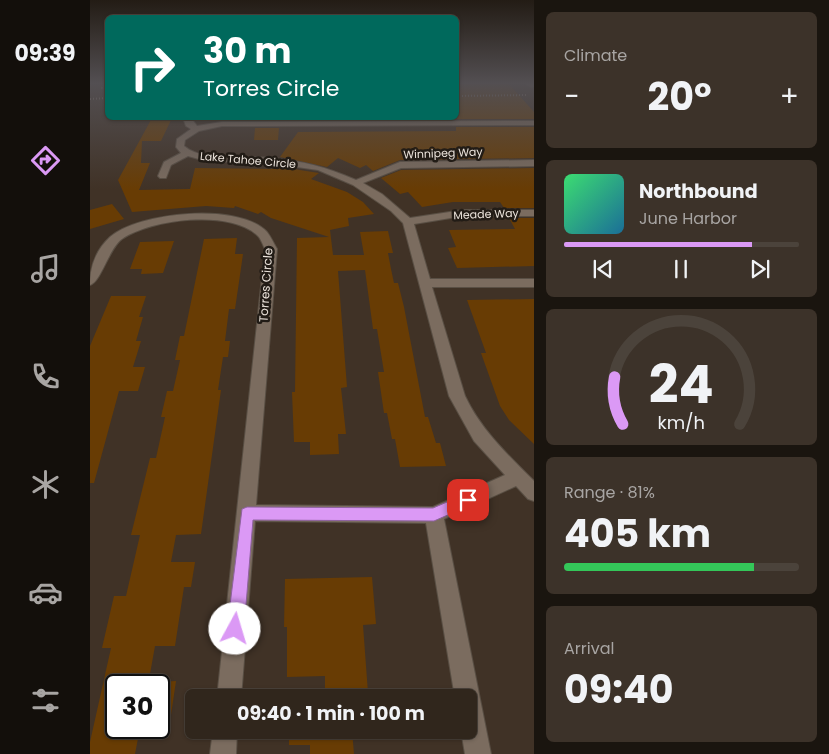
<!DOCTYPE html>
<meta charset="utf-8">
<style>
body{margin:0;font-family:Poppins,sans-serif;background:#3c3229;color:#f1f3f6;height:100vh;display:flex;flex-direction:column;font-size:19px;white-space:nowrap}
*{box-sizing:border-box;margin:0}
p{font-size:16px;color:#a8a5a3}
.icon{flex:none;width:28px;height:28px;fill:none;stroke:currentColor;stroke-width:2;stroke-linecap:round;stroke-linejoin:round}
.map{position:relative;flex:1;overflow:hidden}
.side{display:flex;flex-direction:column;gap:12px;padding:12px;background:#1a150f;width:295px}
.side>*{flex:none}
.guide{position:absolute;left:15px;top:15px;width:354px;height:105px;border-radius:8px;box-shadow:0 1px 4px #0004,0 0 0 1px #4b433b;background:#00695c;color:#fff;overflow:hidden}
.speed{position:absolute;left:15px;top:674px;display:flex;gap:10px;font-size:25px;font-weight:700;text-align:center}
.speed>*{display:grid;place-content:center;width:65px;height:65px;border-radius:50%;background:#30261c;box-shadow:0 1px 4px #0004,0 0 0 1px #4b433b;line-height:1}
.speed .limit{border:2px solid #111;border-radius:8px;background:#fff;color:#111}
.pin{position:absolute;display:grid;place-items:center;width:42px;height:42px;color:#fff;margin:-21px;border-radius:10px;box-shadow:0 2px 8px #0006}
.me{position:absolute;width:55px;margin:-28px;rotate:6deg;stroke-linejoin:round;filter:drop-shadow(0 0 4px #0008)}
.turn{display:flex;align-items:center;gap:18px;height:105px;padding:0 15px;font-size:22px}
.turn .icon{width:65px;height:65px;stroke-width:2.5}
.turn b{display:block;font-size:35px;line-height:42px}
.big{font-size:38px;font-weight:700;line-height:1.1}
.side .widget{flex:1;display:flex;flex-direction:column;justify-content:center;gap:8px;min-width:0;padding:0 18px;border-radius:8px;background:#3c3229}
.side .dial{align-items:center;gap:0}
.dial svg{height:130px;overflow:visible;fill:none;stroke:#4b433b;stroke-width:7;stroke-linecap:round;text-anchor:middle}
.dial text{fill:#f1f3f6;stroke:none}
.song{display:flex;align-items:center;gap:15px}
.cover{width:60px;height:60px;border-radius:8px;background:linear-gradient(135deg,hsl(140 70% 55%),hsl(200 70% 35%))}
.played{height:5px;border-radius:2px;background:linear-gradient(90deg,#db99f5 80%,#4b433b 80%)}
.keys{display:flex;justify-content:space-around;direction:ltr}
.heat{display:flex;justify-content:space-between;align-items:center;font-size:28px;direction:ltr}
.charge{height:8px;border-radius:4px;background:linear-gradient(90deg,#34c759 81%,#4b433b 0)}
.trip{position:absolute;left:95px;top:689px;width:292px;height:50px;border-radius:8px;background:#30261c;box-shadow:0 1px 4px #0004,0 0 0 1px #4b433b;font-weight:700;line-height:50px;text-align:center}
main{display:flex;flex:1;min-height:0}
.tab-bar{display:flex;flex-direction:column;width:90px;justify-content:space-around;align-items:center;background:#130f0b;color:#a8a5a3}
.tab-bar .icon{width:35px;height:35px}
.tab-bar .active{color:#db99f5}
.tab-bar b{font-size:22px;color:#f1f3f6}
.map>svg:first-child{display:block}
</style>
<main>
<nav class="tab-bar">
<b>09:39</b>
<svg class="icon active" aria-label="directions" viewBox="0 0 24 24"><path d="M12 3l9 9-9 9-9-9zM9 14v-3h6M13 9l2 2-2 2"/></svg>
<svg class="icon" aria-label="music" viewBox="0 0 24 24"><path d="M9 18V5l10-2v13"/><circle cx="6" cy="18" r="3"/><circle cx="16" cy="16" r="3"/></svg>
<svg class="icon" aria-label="phone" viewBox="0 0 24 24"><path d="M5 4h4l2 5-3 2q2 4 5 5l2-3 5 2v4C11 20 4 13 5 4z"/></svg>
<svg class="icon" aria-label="climate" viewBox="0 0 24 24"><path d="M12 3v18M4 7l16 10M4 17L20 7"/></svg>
<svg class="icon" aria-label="car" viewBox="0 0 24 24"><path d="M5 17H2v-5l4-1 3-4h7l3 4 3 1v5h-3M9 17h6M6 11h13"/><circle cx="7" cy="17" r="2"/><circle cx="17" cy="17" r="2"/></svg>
<svg class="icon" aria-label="filters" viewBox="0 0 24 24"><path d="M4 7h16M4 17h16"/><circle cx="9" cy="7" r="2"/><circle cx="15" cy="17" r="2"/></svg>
</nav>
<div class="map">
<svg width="444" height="754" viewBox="0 0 444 754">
<rect width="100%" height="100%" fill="#403226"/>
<path fill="#683c04" d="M366,84h53l25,28v7h-78z
M62,118h20l-11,23h-19l-1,22h9l-11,27 51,-1 5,-21 77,1 2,-3 45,7 -8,6 36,13 16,10 11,12 -26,4 1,8 -19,4 3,25h31l-4,-23 28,-1 5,22h-5l3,16 3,14h4l6,24 21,110h3l8,26h4l6,23 -46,1 -5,-28h-3l-5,-26h-3l-6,-41h6l-7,-43h-4l-8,-59 -27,1 9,116 -6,1 5,46h-8l1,20 -29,1v-13h-16l-2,-50h3l2,-154 32,-1 -58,-19 -10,-6 -3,2 -23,-8 -1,2 -28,-2 -74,6 -14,-32z
M366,127h78v31l-134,2 -27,11 -7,-6 -6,3 -22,-10 -11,9 -47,-10 18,-25 158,-1z
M165,128h24l-1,12h-24z
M444,168v40h-30l-4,-6h-47l-31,5 -14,-15 -8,2 -19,-16 20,-8z
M22,204l12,15 -34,10v-19z
M419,218h25v48l-77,2 -9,-20 8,-1 -7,-17 66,-1z
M147,238l-2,16h8l-4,28 -4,27h-6l-4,32h5l-2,16h-5l-5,33h3l-20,144 -25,1 -5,27h24l-4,25h-7l-9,59h-20l-7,39h-32v43h24l-5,26h-45v-12l21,-94h-9l12,-52h12l14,-61h-9l19,-77h6l9,-41h-4l6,-26h6l7,-31h-5l5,-24h4l20,-97z
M84,241l-11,32 -22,1 1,-5h-12l10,-27z
M21,296h35l-7,21h4l-7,24h5l-8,26h12l-7,24h-19l-25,92h-4v-137z
M444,299v145l-25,-24 -9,-14 -19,-53h5l-19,-53z
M282,577l4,47 -13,1 5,68 -43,1v-18l-38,1v-50h-3l1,-48z
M86,681l-5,34h-12v-33z
M199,730h63l2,24h-44v-9h-21z"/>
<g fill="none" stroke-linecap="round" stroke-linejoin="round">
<g stroke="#594f44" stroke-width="2">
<path id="minor" d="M436,84h8v2l-3,1z
M93,118h8l6,8 25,-4 312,-1v4l-312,1 -23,5 -14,9 -1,6c20,17 62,9 87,12 32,3 55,9 85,22l44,-18 134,-2v6l-133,2 -38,15 19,11 28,24 53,-8h71v6h-71l-49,8 16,55h104v8h-102l33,109c16,34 43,59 69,85v20l-6,-2 -12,-13 -72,33 47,235h-26l-4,-24h8v-32h-14l-29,-175 -171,-2 -14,177h-24l48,-449c-2,-4 -4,-10 -7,-13 -27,-27 -107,-17 -136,3 -13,9 -21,43 -32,46 0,-19 6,-35 20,-48 29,-25 129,-35 157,-5 4,5 7,12 10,17l-21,256 177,2 72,-32 -31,-34 -25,-45 -46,-173 -12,-12 -38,-26 -35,-15 -49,-7 -63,-2 -18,-5 -17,9 -5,13h-6l-2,-2 6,-14 17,-9 -5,-6 1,-8 14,-10 -5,-3z
M123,730h24l-1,24h-26z"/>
</g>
<path stroke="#988d83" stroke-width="2" stroke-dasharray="1 2" stroke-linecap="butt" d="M17,84l-5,4 6,3
M366,96l72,-1
M0,99l18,-1"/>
<use href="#minor" fill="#7b6c5f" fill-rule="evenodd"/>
</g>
<linearGradient id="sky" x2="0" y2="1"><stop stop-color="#231c15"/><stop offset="0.44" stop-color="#534f52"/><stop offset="1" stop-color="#534f52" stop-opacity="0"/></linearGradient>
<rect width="444" height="189" fill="url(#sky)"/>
<path fill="#db99f5" stroke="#8e639f" d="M378,493l5,2 2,5 -2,4 -39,17 -181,-1 -9,109 -3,6 -6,2 -6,-2 -2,-6 15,-120 5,-2 186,1z"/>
<g text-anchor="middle" stroke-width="5" stroke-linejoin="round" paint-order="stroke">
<g font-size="11" fill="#ece4dc" stroke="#221c16">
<text transform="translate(353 153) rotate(-2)" y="4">Winnipeg Way</text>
<text transform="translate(158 160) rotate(5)" y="4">Lake Tahoe Circle</text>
<text transform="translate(396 214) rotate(-2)" y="4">Meade Way</text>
</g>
<g font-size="12" fill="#ece4dc" stroke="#221c16">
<text transform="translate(176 285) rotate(-86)" y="4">Torres Circle</text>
</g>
</g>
</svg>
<div class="speed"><div class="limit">30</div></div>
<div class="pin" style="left:378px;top:500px;background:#d93025"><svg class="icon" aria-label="arrive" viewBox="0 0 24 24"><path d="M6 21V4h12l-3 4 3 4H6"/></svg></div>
<svg class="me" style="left:145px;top:629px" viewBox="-20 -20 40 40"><circle r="19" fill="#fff"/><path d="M0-13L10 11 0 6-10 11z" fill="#db99f5"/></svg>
<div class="trip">09:40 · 1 min · 100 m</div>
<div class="guide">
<div class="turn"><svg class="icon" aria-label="right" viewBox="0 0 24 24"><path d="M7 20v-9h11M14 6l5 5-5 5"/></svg><div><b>30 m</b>Torres Circle</div></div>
</div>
</div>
<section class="side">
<div class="widget"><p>Climate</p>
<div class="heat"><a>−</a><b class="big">20°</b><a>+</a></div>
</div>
<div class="widget">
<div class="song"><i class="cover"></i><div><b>Northbound</b><p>June Harbor</p></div></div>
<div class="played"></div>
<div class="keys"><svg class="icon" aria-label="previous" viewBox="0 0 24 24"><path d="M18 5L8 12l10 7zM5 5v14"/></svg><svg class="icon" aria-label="pause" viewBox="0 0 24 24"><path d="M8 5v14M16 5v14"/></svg><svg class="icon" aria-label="next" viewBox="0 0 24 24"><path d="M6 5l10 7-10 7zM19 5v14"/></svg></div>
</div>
<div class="widget dial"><svg viewBox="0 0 100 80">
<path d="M14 69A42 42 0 1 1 86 69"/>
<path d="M14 69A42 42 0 0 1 9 40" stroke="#db99f5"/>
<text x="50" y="56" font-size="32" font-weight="700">24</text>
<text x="50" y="72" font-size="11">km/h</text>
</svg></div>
<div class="widget"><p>Range · 81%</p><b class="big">405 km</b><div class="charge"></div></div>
<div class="widget"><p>Arrival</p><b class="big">09:40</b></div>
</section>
</main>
